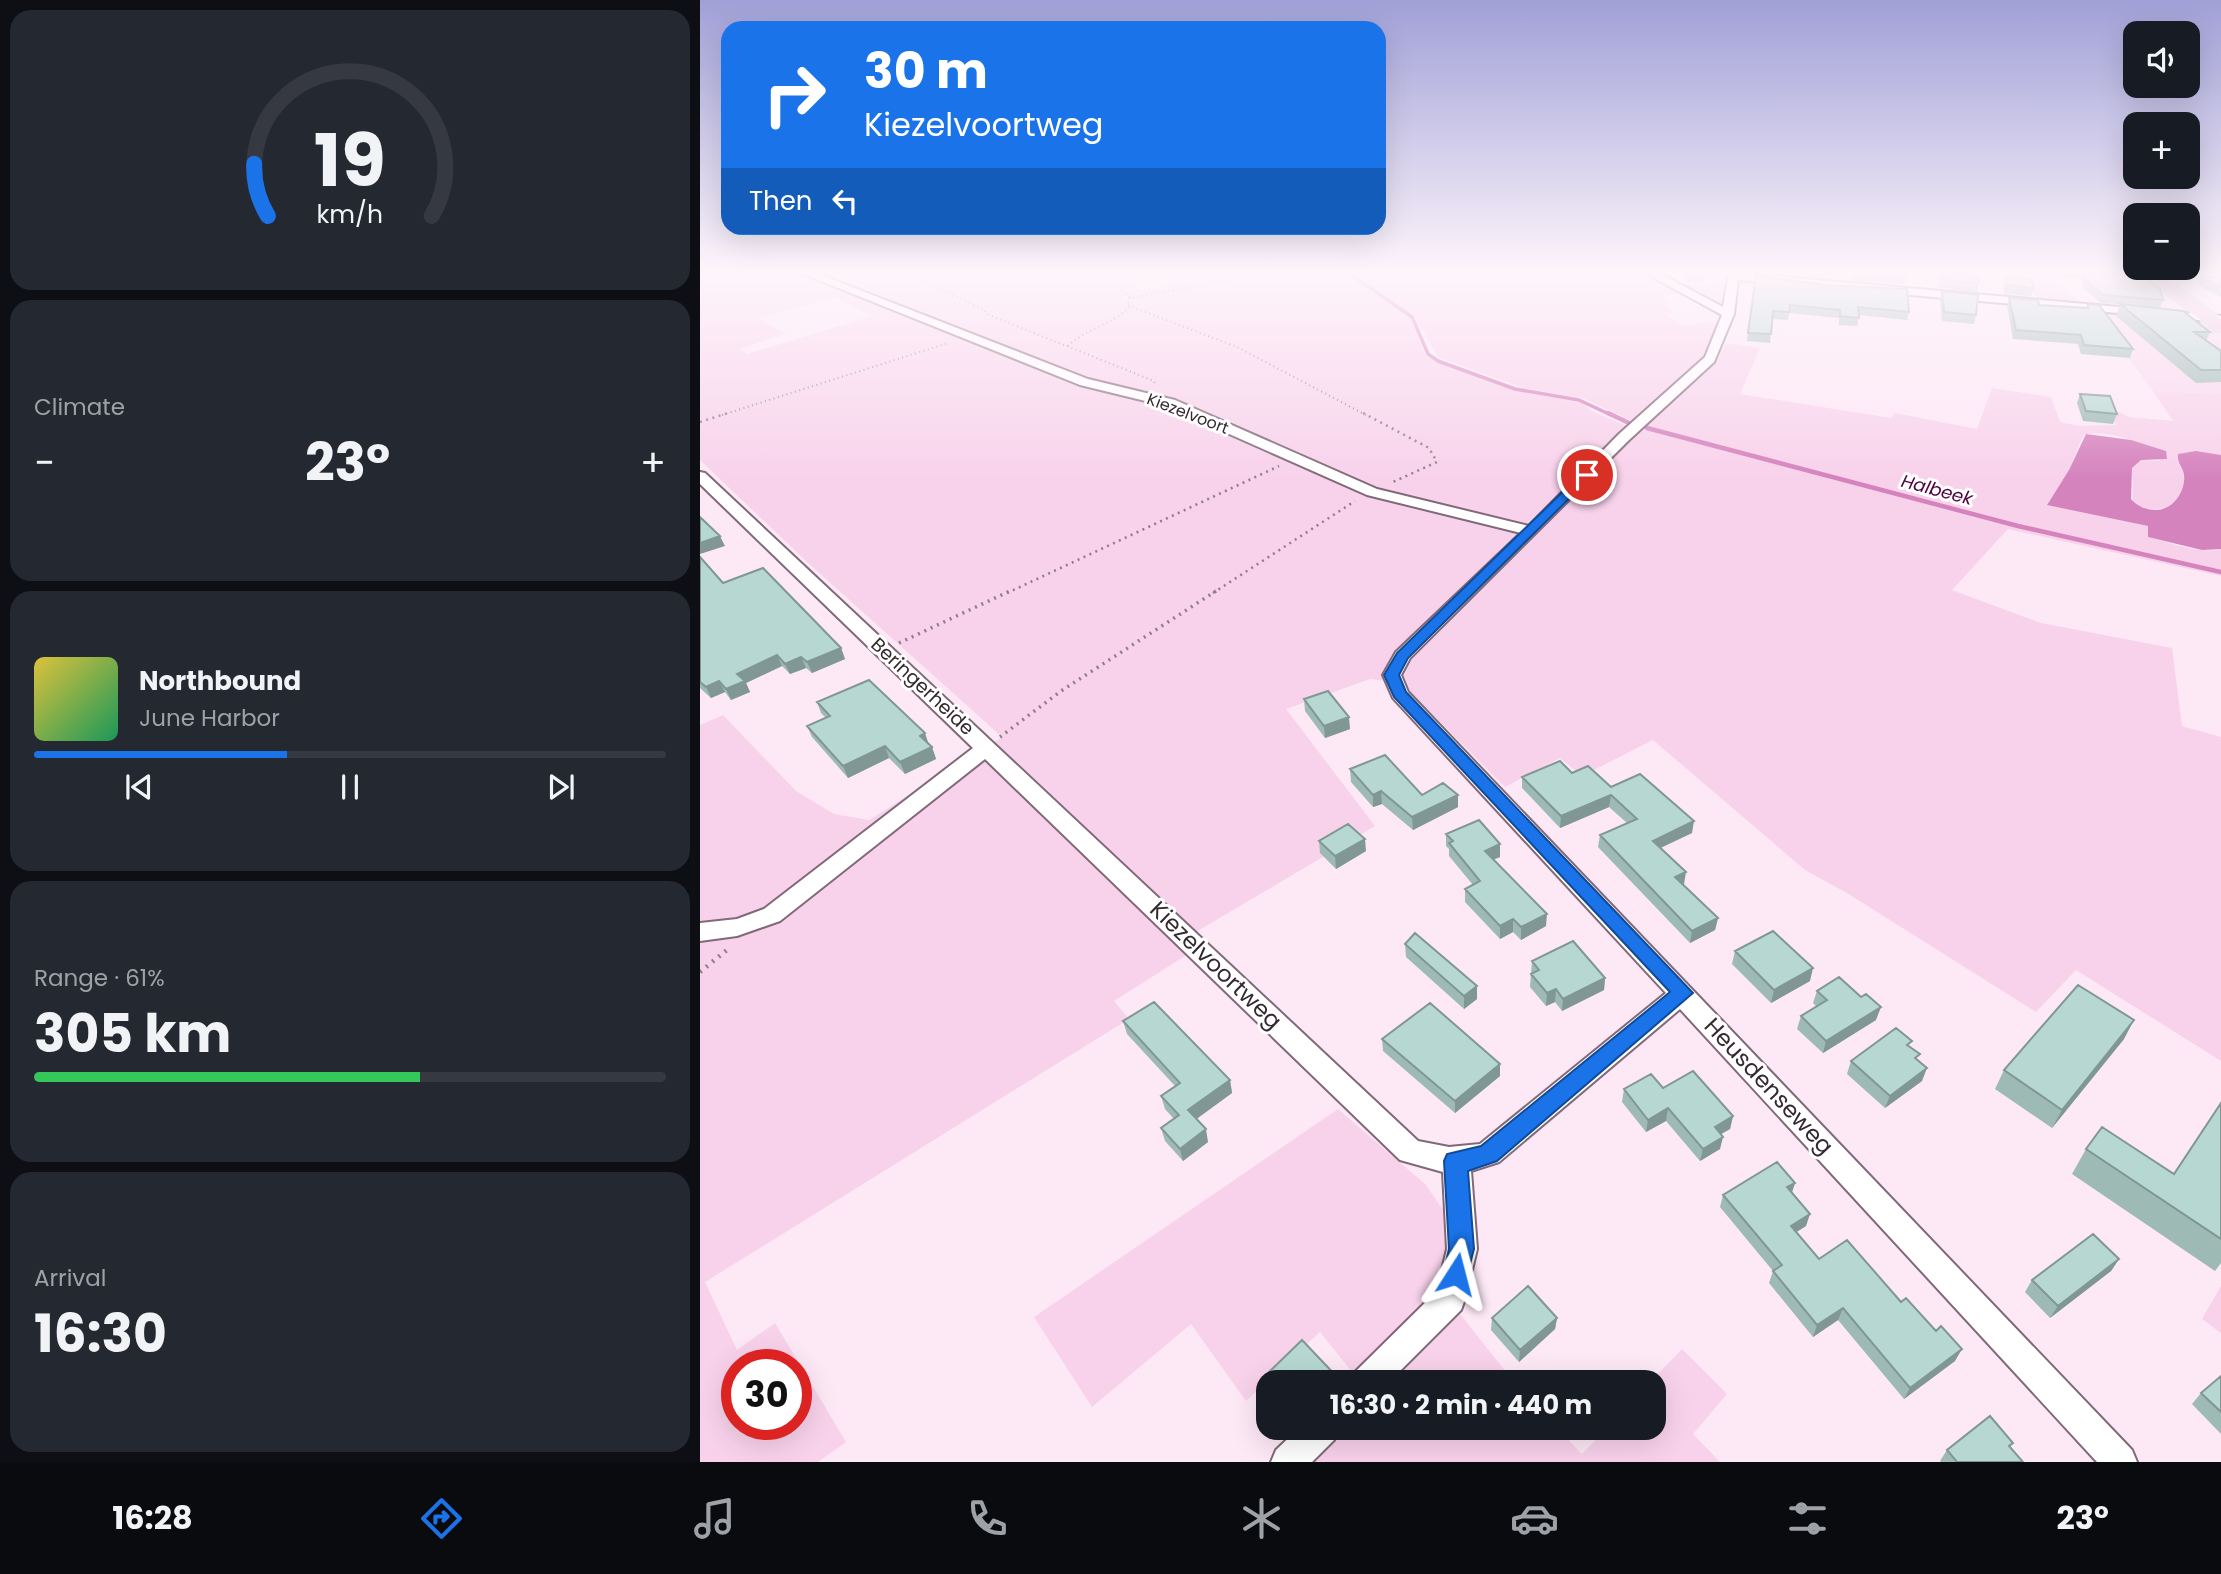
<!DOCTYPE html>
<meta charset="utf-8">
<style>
body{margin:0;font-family:Poppins,sans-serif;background:#242831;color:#f1f3f6;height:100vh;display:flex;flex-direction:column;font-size:26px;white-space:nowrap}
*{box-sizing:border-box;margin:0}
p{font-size:23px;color:#9ea1a6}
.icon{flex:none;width:38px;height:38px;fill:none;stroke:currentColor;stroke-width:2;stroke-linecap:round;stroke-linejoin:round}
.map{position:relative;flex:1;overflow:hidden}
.sheet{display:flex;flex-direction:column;gap:10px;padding:10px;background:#0d0f14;width:700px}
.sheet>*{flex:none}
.guide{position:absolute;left:21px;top:21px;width:665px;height:214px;border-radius:21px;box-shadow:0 7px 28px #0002;background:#1a73e8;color:#fff;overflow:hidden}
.controls{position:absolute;left:1423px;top:21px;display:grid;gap:14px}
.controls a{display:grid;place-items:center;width:77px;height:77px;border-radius:14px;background:#171b24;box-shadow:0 7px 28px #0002;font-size:35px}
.speed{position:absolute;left:21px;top:1349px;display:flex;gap:14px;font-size:35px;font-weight:700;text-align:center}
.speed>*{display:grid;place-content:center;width:91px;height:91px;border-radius:50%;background:#171b24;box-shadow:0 7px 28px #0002;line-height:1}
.speed .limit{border:10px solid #d22;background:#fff;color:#111}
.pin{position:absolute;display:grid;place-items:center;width:60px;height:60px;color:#fff;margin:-30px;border:4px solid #fff;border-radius:50%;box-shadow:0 2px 7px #0007}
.me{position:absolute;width:77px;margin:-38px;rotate:9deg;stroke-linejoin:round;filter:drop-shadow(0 0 5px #0008)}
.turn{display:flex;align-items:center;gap:24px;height:147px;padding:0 28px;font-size:32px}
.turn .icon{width:91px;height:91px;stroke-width:2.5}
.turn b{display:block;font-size:49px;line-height:60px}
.then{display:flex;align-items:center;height:66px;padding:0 28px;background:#0003;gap:14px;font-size:26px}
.big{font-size:52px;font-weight:700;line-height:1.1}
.sheet .card{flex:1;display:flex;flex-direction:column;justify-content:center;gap:10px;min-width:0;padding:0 24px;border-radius:21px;background:#242831}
.sheet .dial{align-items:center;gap:0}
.dial svg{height:182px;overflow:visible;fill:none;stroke:#363941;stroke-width:7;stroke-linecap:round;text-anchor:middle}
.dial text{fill:#f1f3f6;stroke:none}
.song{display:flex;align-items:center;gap:21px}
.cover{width:84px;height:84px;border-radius:10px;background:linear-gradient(135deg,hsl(50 70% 55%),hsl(150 70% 35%))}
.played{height:7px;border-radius:4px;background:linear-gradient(90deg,#1a73e8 40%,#363941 40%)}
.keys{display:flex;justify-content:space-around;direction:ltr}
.heat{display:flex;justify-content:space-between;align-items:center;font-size:38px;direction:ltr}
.charge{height:10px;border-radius:5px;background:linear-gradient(90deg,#34c759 61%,#363941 0)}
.trip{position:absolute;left:556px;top:1370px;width:410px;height:70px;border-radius:21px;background:#171b24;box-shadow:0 7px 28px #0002;font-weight:700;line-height:70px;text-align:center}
.dock{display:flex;height:112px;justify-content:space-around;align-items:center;background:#090b0e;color:#9ea1a6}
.dock .icon{width:49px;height:49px}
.dock .on{color:#1a73e8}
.dock b{font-size:32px;color:#f1f3f6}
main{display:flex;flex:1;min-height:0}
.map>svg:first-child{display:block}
</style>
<main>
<section class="sheet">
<div class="card dial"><svg viewBox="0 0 100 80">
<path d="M14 69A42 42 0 1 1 86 69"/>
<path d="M14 69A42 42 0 0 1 8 46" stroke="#1a73e8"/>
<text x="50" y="56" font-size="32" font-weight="700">19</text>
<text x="50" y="72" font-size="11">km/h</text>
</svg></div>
<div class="card"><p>Climate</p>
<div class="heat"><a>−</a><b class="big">23°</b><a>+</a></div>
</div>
<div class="card">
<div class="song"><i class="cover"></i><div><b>Northbound</b><p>June Harbor</p></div></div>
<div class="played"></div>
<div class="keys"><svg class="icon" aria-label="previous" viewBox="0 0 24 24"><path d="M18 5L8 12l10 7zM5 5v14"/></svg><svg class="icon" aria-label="pause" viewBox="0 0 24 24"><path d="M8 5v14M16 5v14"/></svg><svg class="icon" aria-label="next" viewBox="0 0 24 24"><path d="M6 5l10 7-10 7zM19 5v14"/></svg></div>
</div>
<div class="card"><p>Range · 61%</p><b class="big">305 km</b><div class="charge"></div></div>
<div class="card"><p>Arrival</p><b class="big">16:30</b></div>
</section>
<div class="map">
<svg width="1521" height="1462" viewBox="0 0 1521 1462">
<rect width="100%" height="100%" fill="#fde8f6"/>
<path fill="#f9d8ee" d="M1391,308l114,14 16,12v60l-68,-3z"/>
<path fill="#f8d2eb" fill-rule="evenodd" d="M0,273h426l14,17 94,-17h115l61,45 15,37 12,7 76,28 69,13 10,8 34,15 6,-5 -49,-23 -60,-10 -85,-31 -23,-40 -61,-44h290l35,20 -17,4 7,5 -7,2 13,8 -10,3 19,11 22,-4 14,1 -12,26 14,2 4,-8 34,5 -20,46 151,24 4,-5 82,16 15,-41 59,9 9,25 20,4 36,-1 -7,-18 20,10 44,4 -20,-30 68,3v61l-25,-4c-4,6 -10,13 -12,19 -1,6 1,12 -1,17 -8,24 -30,27 -50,16l-1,-35 9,-8 18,1 7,-10c-25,-6 -57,-23 -83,-16l-14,35 -22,34 101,22v11c23,6 50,17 73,12v27l-213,-47 -56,61 89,33 131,25 10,78 39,11v324l-145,-91 -40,42 -189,-119 -42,-23 -152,-130 -71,36 -22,-18 -55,29 -104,-104 -31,-4 -84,30 89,117 -196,116 6,14 -71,45 15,18 -424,263 32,68 38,-27 71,119 -28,20h-118v-737l23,-10 73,76 38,23 35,6 133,-83 -196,-176 -106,-101zM134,297l38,19 -125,38 -8,-5 46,-15 -27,-16zM37,1365h59v59h-59z
M1024,273h5l-7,32 -44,-20c17,-4 23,6 41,-2z
M1295,273h58l6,6 -7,1 29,22 -43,-3 -14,-19z
M638,1109l87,75 21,30 6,38 -8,39 -88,86 -36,-45 -74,69 -55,-77 -99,83 -58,-90z
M1521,1286v47l-19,-14z
M760,1314l54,68h-121z
M982,1349l45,45 -34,40 27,28h-406l34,-34h209l25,26 25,-26h47v-46h-4z"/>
<path fill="#d583bd" d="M1386,434l45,6 35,11 1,8 -26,1 -9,8 -1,31c6,7 15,11 25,11 17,0 30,-19 28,-35 -1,-9 -7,-11 -6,-21l18,-3 25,4v94l-19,1 -54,-13v-11l-101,-21 22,-35z"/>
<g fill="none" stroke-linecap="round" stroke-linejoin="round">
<path stroke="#d583bd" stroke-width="3.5" d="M649,273l63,44 16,37 10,7 77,28 64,11 32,15"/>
<path stroke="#d583bd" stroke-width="4.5" d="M908,413l21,10
M947,428l371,98 203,46"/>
<g stroke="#806978" stroke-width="4">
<path id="minor" d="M101,273h15l272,106 87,21 202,89 152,37 90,-92 86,-77 17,-42 -77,-42h14l64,34 6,-34h10l482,43v6l-483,-42 -4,34 -20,48 -85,78 -219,218 -9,17 7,17 724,758 5,12h-40l-417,-453 -181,153 -28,9 6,78 -12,50 -4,11 -72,72h-38l5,-11 81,-80 10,-42 -4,-77 -43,-12 -415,-401 -205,162 -43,15 -37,5v-18l37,-4 27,-10 209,-161 -273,-264v-12l5,1 713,668 31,6 31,-3 186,-151 -273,-295 -10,-23 13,-23 125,-119 -154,-38 -201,-89 -86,-21z
M599,1428h39l-4,12 -22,22h-41l5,-12z"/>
</g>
<g stroke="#d6d4d6" stroke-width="3">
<path id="primary" d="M1441,273h19l61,46v13l-6,-1z"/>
</g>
<path stroke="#8e7f89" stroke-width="2" stroke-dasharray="1 3.5" stroke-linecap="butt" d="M190,273l15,6h14l64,30 6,6 165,66 2,4
M408,273l22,25 137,-25
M430,298l-3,7 110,42 129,68
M368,346c17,-17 43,-21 62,-39
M22,415l226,-72"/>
<path stroke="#8e7f89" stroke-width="2.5" stroke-dasharray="2 4.5" stroke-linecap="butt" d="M663,413l66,35 8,14 -44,20
M0,422l28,-9
M307,593l272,-127
M513,593l142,-92"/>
<path stroke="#8e7f89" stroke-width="3.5" stroke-dasharray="2 5" stroke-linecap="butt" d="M199,643l111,-52
M300,737l61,-46 155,-100"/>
<path stroke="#8e7f89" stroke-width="4.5" stroke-dasharray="2 6" stroke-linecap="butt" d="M0,972l28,-23"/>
<use href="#minor" fill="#fff" fill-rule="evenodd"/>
<use href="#primary" fill="#eec7e2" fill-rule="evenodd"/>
</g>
<path fill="#9dbab5" d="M986,273h18l-2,9 -16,-1z
M1081,273h36l-1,3z
M1152,273h53l1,3 -2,9 -52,-5z
M1240,273h31l2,4 6,6 -2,9 -38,-4v-9z
M1361,273h78l24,27 -3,8 -34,-3 84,27 -4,9 15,10v31l-25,1 -80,-67 4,-12 -19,-1 -18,-15 -1,-10 -14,1z
M1056,276l69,9 84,27 -2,8 -48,-5 -2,11 -18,-1v-7l-50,-5 -1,7 -16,-1 -2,24 -23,-2z
M1501,277h20v20l-23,-12z
M1306,279l28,9 -3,8 -26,-2 -2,-6z
M1242,291l34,24 -2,9 -32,-3 -2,-21z
M1309,298l30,7 47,3 2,-4 45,45 -3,9 -49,-4 -3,-10 -65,-5 -6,-33z
M1380,394l37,20 -4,10 -30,-3 -6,-18z
M0,557l23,26 118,65 4,11 -33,14 -6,-5 -16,6 -8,-8 -36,17 4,9 -19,8 -6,-8 -14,6 -11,-10z
M604,699l46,30 -25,9 -20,-27z
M117,702l111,42 4,3 4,12 -31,15 -16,-16 -41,20 -36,-41 -5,-11 19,-8 -5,-5z
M650,769l72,26h36v12l-45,23 -31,-26 -9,3 -22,-25z
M872,773l39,14 81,46 -31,15 23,36h-1l35,34 -3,12 -25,13 -92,-96 2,-12 27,-12 -18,-16 -49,21 -38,-40v-11z
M746,834l54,23 -6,2 52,67 -25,14 -8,-8 -13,7 -35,-37v-13l8,-4 -24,-29v-7l-3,-3z
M619,841l47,10 -30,18 -16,-16z
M705,944l72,55 -13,10 -58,-52z
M1035,951l75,30 -39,22 -39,-39z
M832,961l73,17 -1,12 -42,21 -7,-9 -9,4 -16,-19z
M1117,991l59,29 -53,33 -26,-24 4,-13 16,-9 -4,-4z
M423,1021l107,59 2,13 -36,26 12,23 -25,19 -18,-20 -4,-13 13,-9 -9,-10 -4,-13 14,-10 -48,-52z
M682,1039l118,25v12l-45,37 -72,-62z
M1424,1039l-72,89 -57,-39 9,-19z
M1210,1047l7,13 5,21 -37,27 -38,-34 4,-13z
M963,1088l70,28 -3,13 -9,5 -1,15 -20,12 -34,-40 -20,11 -24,-30 2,-13z
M1521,1102v161l-6,8 -143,-97 14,-25 88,25z
M1095,1183l-3,9 14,34 -10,6 23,27 82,43 54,59 -51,38 -66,-79 -25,17 -44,-54 4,-12 -53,-64 3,-12z
M1419,1259l-8,12 -61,47 -25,-26 7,-12z
M792,1318h65l-2,11 -36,33 -28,-32z
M1521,1376v58l-29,-30 9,-11z
M638,1378v4h-69v13l-5,-5 -2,-11z
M1310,1447l13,15h-82l-1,-1 7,-11z"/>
<path fill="#809793" d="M20,536l5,10 -25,8v-11z
M141,648l4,11 -33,14 -5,-11z
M77,655l5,11 -36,17 4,9 -19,8 -5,-11 11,-15z
M101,657l5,11 -16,6 -5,-10z
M19,681l6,11 -14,6 -5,-11z
M649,717l1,12 -25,9 -1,-12z
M225,733l4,12 -9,-9z
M185,746l4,12 -41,20 -5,-12z
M232,747l4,12 -31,15 -5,-12z
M681,791l1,13 -9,3v-12z
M758,795v12l-45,23 -1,-13z
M911,795l-2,12 -49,21 1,-12z
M994,821l-2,12 -41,19 2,-11z
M665,839l1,12 -30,18 -1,-13z
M800,844v13l-15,6v-12z
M986,872l-2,12 -10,5 1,-12z
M847,914l-1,12 -25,14v-13z
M1018,918l-3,12 -25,13 2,-12z
M813,919v13l-13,7v-13z
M1113,968l-3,13 -39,22 3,-13z
M905,978l-1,12 -42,21 1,-12z
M777,986v13l-13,10v-13z
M856,989l-1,13 -9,4 1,-13z
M1181,1007l-5,13 -53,33 3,-12z
M1434,1020l-10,19 -72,89 10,-18z
M800,1064v12l-45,37v-12z
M1227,1068l-5,13 -37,27 5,-12z
M530,1080l2,13 -41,30 -3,-13z
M968,1108l-2,13 -20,11 2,-12z
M1033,1116l-3,13 -18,10 3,-12z
M506,1129l2,13 -25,19 -3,-12z
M1023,1137l-3,12 -20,12 3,-12z
M1095,1183l-4,12 -4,-8z
M1110,1214l-4,12 -19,12 4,-12z
M1419,1259l-8,12 -61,47 8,-12z
M1143,1308l-5,12 -25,17 4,-12z
M857,1318l-2,11 -36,33 1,-12z
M1262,1349l-7,12 -51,38 6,-11z"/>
<path fill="#b7d8d2" stroke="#809793" stroke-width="2" d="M1170,273h35l1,3z
M1241,273h30l2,4h6v6l-38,-3z
M1385,273h54l21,16 3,11 -60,-5 -18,-15z
M1056,276l69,9 82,4 2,23 -51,-5 1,11 -19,-2v-6l-50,-5 -1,7 -16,-1 -2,23 -23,-1z
M1308,277l23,2 3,9 -27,-3 -1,-6z
M1501,277h20v10z
M1242,291l36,4 -2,20 -32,-3z
M1309,298l29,2 1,5 49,3v-4l11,1 34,44 -49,-4 -3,-10 -65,-5z
M1420,304l63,7 27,21h-16l27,19v19h-20z
M1380,394l30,2 7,18 -31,-3z
M0,517l20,19 -20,7z
M0,557l23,26 40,-15 78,80 -34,14 -6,-5 -16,7 -8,-9 -40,19 8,7 -19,8 -7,-8 -13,6 -6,-5z
M169,680l56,53 -5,3 12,11 -32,15 -15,-16 -42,20 -36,-40 23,-10 -13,-14z
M628,691l21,26 -25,9 -20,-27z
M685,755l37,40 21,-12 15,12 -46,22 -31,-26 -8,4 -23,-26z
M860,761l12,12 16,-7 23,21 29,-13 54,47 -41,20 33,31 -11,5 43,41 -26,13 -92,-96 37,-16 -26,-24 -50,21 -39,-39z
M779,820l21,24 -15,7 62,63 -26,13 -8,-8 -13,7 -35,-37 15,-8 -31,-38 4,-2 -7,-7z
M648,824l17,15 -30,17 -16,-15z
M1073,931l40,37 -39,22 -39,-39z
M715,933l62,53 -13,10 -59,-52z
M873,941l32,37 -42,21 -7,-10 -9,4 -16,-19 8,-4 -7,-9z
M1139,977l22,20 5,-3 15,13 -55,34 -25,-25 26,-16 -10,-9z
M1378,985l56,35 -72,90 -58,-40z
M454,1002l76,78 -42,30 18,19 -26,20 -19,-21 18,-13 -18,-19 19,-13 -57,-62z
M730,1003l70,61 -45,37 -73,-62z
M1196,1028l16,13 -5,4 13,9 -5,4 12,10 -37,28 -39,-35z
M993,1071l40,45 -18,11 8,10 -20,12 -35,-41 -20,12 -24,-31 27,-15 12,14z
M1521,1103v136l-135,-90 16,-22 72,47z
M1077,1162l18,21 -8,4 23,27 -19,12 28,33 28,-19 54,62 5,-4 30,33 5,-5 21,23 -52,39 -67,-80 -26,17 -44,-54 9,-6 -59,-70z
M1393,1234l26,25 -61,47 -26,-26z
M828,1286l29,32 -37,32 -28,-32z
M602,1340l36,38 -5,4h-64v5l-7,-8z
M1521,1376v36l-20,-19z
M1290,1416l23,27 -4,3 14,16h-66l-10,-12z"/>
<linearGradient id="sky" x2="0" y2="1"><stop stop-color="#a0a0d7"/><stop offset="0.57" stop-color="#fef5fb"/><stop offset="1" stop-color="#fef5fb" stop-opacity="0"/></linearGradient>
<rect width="1521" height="478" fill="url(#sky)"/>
<path fill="#1a73e8" stroke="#114b97" stroke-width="2" d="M883,472l10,3 -185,183 -9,17 7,17 287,301 -196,168 -29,10 6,78 -9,34 -9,3 -9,-3 -4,-9 6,-25 -5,-88 3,-7 34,-8 189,-154 -276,-295 -10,-22 13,-22z"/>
<g text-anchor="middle" stroke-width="6" stroke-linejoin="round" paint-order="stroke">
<g font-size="16" fill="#332930" stroke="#fff">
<text transform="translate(488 413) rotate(21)" y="6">Kiezelvoort</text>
</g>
<g font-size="18" font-style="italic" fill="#4f0340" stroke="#fff">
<text transform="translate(1237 490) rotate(15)" y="6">Halbeek</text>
</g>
<g font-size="19" fill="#332930" stroke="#fff">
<text transform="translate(223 686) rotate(43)" y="7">Beringerheide</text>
</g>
<g font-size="23" fill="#332930" stroke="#fff">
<text transform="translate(516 965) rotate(44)" y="8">Kiezelvoortweg</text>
<text transform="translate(1069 1086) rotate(47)" y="8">Heusdenseweg</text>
</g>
</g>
</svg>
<div class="controls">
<a><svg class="icon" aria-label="sound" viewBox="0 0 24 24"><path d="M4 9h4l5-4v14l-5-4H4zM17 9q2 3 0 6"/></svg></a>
<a>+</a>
<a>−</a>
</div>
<div class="speed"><div class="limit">30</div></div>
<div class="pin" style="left:887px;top:475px;background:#d93025"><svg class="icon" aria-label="arrive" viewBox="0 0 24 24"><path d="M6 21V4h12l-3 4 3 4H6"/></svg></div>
<svg class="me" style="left:756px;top:1274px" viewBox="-20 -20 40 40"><path d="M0-17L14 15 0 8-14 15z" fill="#1a73e8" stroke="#fff" stroke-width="4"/></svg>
<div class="trip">16:30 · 2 min · 440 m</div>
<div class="guide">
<div class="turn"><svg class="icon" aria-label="right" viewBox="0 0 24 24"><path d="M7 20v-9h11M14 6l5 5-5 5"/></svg><div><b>30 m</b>Kiezelvoortweg</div></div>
<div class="then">Then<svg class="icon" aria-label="left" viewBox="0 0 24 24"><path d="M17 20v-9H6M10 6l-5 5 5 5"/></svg></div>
</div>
</div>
</main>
<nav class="dock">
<b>16:28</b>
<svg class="icon on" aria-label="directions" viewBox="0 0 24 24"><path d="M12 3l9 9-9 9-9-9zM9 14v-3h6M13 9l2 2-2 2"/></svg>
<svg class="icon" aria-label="music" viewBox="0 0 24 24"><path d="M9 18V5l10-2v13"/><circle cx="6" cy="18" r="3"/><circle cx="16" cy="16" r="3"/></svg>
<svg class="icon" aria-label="phone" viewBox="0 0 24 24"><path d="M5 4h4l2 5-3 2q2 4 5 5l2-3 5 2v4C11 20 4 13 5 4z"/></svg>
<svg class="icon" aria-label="climate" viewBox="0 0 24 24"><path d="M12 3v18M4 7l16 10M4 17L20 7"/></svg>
<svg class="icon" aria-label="car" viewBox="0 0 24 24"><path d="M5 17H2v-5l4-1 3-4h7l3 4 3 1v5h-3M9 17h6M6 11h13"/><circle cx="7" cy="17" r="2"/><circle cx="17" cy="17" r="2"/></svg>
<svg class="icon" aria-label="filters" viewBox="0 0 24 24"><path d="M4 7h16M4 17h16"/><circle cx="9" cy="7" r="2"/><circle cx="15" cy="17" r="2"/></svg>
<b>23°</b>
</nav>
